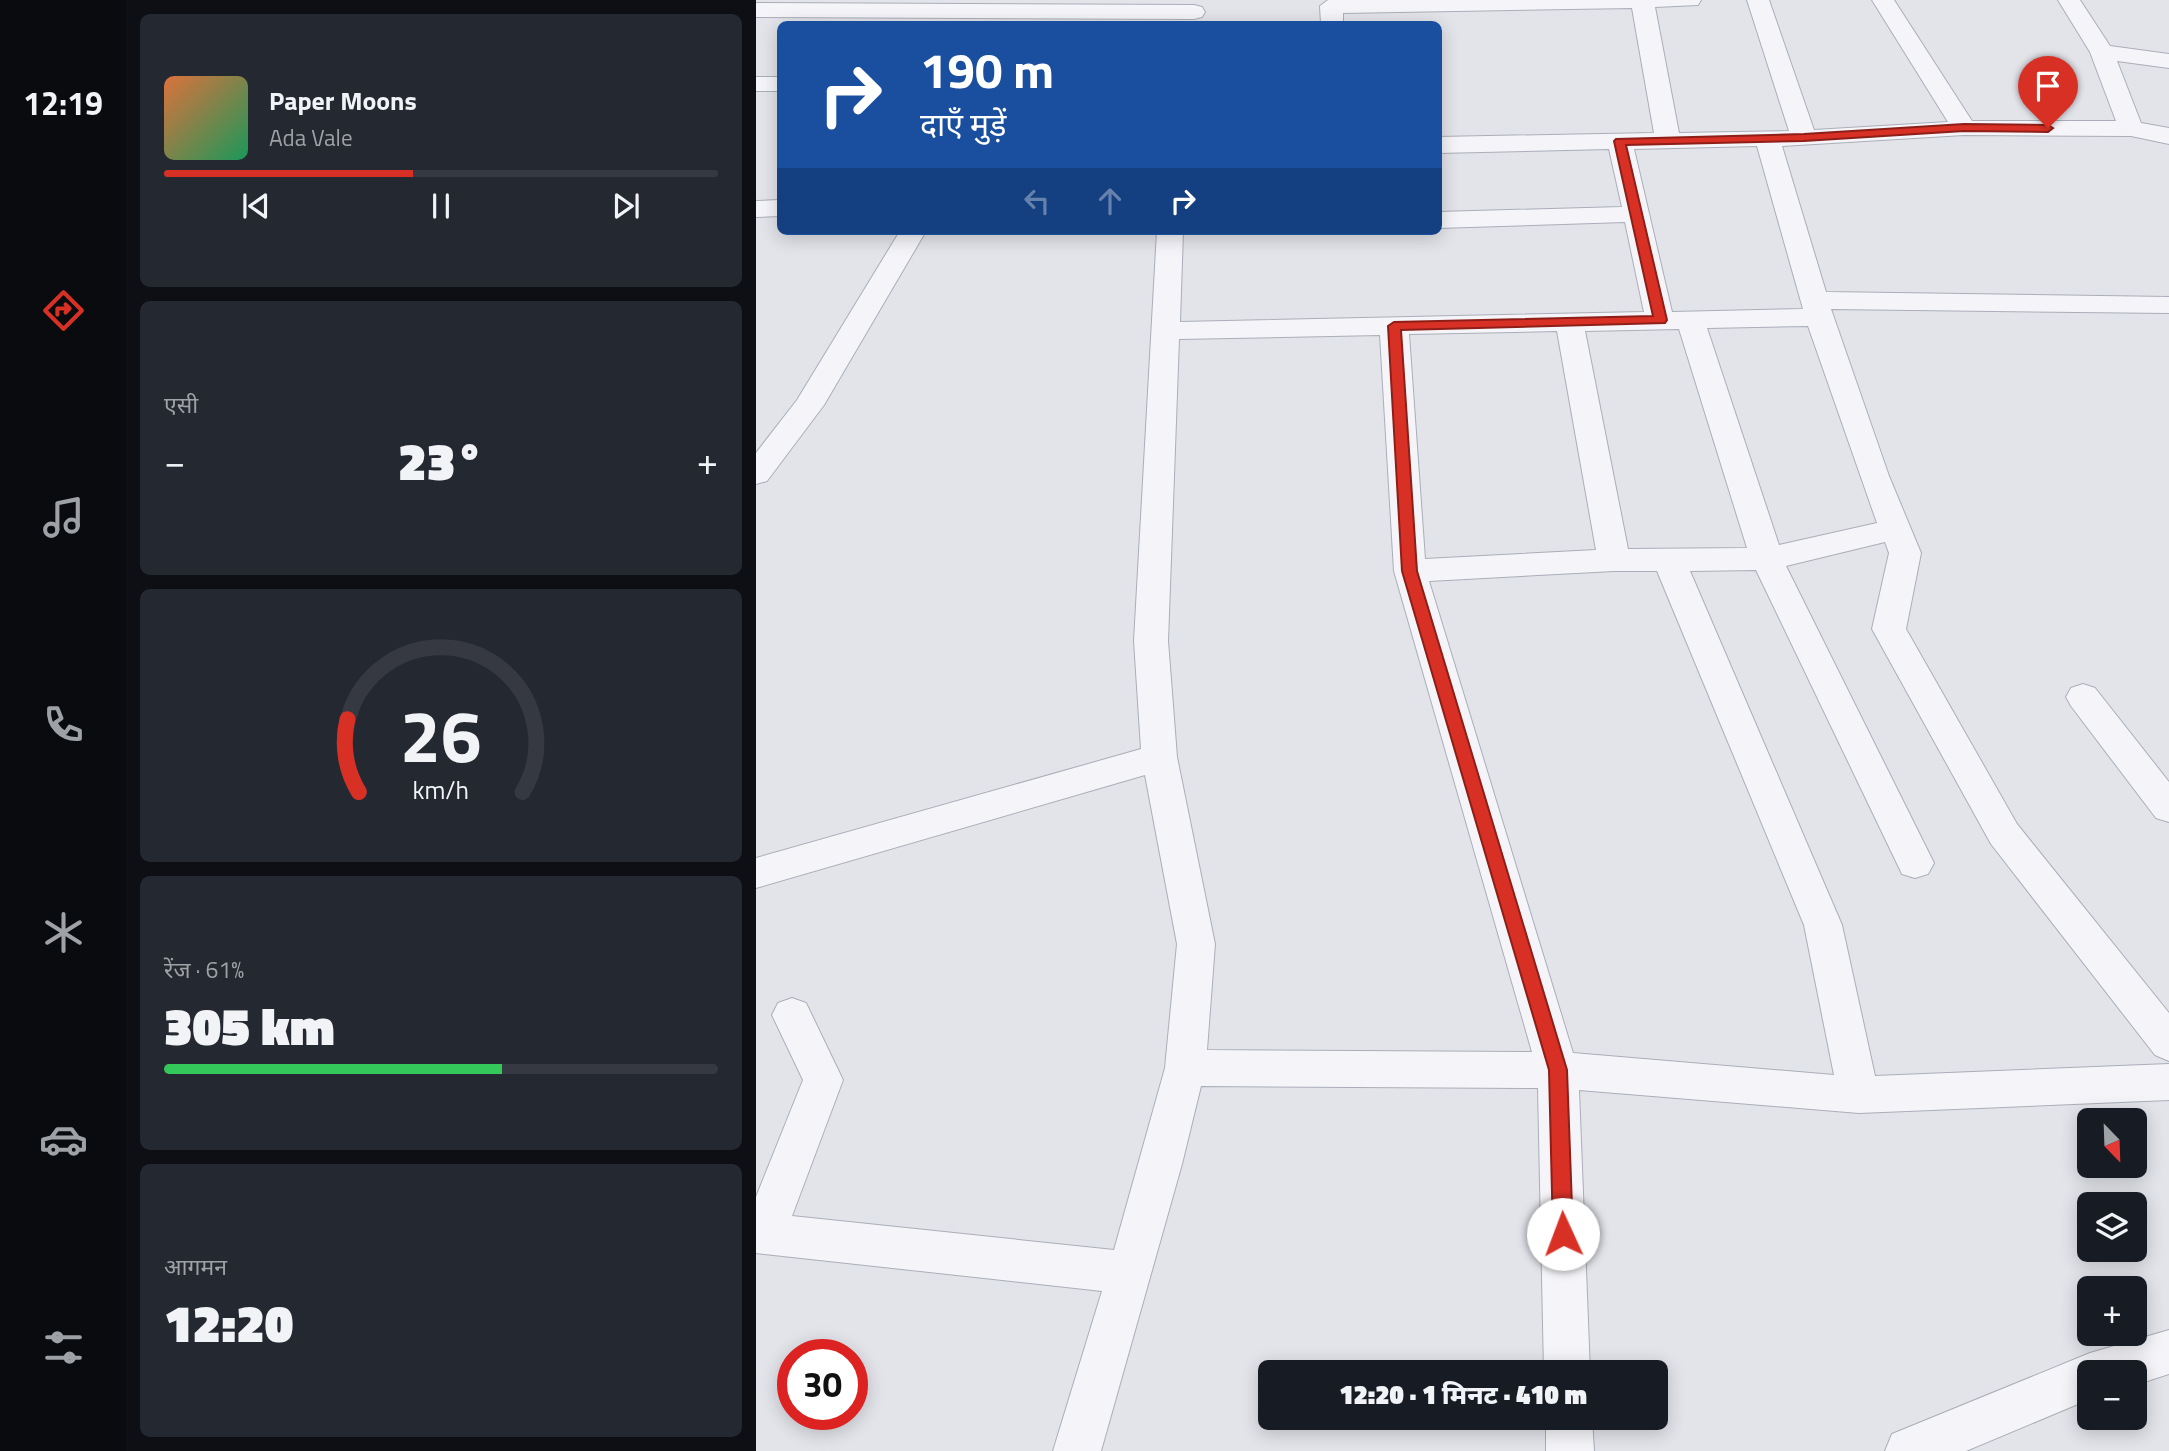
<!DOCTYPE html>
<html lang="hi">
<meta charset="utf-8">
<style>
body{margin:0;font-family:"Titillium Web","Noto Sans Devanagari",sans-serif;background:#242831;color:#f1f3f6;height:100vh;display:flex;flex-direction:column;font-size:26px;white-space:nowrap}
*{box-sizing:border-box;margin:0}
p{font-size:23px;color:#9ea1a6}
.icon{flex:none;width:38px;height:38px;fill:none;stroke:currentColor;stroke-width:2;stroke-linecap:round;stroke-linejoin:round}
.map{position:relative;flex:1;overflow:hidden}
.drawer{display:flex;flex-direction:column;gap:14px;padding:14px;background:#0d0f14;width:630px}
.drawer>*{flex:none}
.hud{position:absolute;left:21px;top:21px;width:665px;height:214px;border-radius:10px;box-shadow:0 4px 18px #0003;background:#1a4fa0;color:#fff;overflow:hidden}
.needle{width:46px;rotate:157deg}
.fabs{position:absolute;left:1321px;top:1108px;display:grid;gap:14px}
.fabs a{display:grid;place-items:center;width:70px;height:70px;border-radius:10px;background:#171b24;box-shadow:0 4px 18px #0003;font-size:35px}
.speed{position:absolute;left:21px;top:1339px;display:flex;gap:14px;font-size:35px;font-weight:700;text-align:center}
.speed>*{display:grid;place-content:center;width:91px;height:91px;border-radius:50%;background:#171b24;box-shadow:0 4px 18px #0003;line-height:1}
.speed .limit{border:10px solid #d22;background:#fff;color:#111}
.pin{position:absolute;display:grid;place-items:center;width:60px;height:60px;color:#fff;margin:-72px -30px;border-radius:50% 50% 50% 0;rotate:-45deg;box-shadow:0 0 7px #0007}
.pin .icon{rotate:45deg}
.me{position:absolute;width:77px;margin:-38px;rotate:358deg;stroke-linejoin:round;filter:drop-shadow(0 0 5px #0008)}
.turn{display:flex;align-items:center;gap:24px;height:147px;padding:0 28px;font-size:32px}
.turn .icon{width:91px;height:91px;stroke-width:2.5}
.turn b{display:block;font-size:49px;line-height:60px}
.lanes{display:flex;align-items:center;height:66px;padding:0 28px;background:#0003;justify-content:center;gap:35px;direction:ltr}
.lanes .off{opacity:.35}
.big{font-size:52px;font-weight:800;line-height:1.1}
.drawer .card{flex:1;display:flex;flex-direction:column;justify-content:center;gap:10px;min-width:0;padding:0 24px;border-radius:10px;background:#242831}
.drawer .dial{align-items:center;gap:0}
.dial svg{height:182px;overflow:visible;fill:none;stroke:#363941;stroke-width:7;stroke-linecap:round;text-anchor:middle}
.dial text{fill:#f1f3f6;stroke:none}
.song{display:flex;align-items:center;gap:21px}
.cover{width:84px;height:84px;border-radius:10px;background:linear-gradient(135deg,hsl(20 70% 55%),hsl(150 70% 35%))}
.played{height:7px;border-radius:4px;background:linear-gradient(90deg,#d93025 45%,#363941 45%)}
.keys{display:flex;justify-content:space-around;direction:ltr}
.heat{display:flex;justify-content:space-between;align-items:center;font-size:38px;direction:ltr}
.charge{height:10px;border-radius:5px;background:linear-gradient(90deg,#34c759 61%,#363941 0)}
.trip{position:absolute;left:502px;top:1360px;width:410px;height:70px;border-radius:10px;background:#171b24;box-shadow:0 4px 18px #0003;font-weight:800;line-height:70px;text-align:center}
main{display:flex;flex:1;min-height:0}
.tab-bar{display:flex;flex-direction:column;width:126px;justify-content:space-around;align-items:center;background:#090b0e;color:#9ea1a6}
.tab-bar .icon{width:49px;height:49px}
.tab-bar .on{color:#d93025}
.tab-bar b{font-size:32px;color:#f1f3f6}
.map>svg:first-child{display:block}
</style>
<main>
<nav class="tab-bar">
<b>12:19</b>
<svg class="icon on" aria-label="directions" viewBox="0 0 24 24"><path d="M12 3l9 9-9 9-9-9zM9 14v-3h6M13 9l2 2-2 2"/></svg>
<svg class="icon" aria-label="music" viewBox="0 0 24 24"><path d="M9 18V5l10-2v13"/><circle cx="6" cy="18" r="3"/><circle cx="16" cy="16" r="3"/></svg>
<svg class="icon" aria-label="phone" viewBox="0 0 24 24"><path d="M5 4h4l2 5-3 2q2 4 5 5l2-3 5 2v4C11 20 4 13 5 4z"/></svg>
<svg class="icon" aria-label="climate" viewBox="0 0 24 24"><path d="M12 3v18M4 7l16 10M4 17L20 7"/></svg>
<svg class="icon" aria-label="car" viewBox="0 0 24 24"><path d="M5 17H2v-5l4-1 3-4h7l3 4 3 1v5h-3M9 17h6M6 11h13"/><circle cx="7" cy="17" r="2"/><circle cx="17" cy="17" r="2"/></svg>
<svg class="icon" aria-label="filters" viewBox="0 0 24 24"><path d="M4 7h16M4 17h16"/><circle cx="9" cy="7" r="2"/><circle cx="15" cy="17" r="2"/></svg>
</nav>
<section class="drawer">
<div class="card">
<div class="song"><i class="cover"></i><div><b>Paper Moons</b><p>Ada Vale</p></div></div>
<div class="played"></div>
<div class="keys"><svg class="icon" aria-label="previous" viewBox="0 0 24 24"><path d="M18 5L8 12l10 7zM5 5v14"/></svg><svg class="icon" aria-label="pause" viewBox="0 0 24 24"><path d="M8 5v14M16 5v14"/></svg><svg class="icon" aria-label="next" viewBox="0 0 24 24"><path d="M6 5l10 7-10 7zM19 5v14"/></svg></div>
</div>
<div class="card"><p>एसी</p>
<div class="heat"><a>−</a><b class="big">23°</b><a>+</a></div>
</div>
<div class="card dial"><svg viewBox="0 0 100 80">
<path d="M14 69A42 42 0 1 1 86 69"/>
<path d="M14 69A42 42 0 0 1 9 37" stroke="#d93025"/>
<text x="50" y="56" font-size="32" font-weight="700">26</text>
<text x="50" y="72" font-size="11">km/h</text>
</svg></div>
<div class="card"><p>रेंज · 61%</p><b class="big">305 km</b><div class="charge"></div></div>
<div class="card"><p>आगमन</p><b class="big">12:20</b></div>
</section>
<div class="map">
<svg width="1413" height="1451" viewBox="0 0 1413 1451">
<rect width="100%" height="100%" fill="#e2e4ea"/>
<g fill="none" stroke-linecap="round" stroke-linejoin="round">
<g stroke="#abaeb8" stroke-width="2">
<path id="minor" d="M572,0h373l-3,5 -43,2 24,126 110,-2 -42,-131h22l45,130 134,-8 -76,-122h22l78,121h144l-26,-69 -32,-52h22l30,46 59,8v14l-52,-7 24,62 28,5v16l-38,-8 -167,-1 -182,11 44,146 343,5v16l-338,-4 58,167 32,77 -15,76 111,195 152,189v48l-14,-6 -164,-211 -119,-215 17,-76 -4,-11 -99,24 148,297 -6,11 -13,4 -13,-4 -146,-304 -66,1 152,354 33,151 294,-12v36l-310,13 -280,-23 11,282h-46l-6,-284 -337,-2 -19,78 -81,287h-48l49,-160 -346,-38v-56l47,-117 -31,-65 6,-12 14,-5 14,5 37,77 -51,136 322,34 51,-182 12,-124 -32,-169 -389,113v-30l385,-109 -7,-108 23,-410h26l-3,91 464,-10 -19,-90 -187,6v-16l184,-5 -13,-58 -171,4v-16l216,-4 -22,-125 -289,5v11h-22l-1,-18zM1001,146l46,163 -131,3 -38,-163zM1052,326l69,197 -98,22 -72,-217zM923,329l68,219 -119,1 -43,-218zM801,331l39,219 -171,9 -16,-225zM624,335l14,236 138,481 -325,-2 8,-106 -38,-187 -9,-116 11,-302zM858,571h43l147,354 30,150 -261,-22 -144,-472z
M0,3l438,2 8,2 3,5 -3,5 -8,2 -438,-2z
M0,77h24v14h-24z
M24,200v16l-24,1v-16z
M144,231h26l-102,174 -57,76 -11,3v-31l41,-53z
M1327,684l12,4 74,94v40l-13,-4 -85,-112 -5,-9 5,-9z
M1413,1330v44l-34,11v-13h-45v27l-124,52h-81l7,-17 198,-81z
M790,1418h46l2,33h-48z"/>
</g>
<use href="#minor" fill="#f5f5f9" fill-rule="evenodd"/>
</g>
<path fill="#d93025" stroke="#8d1f18" stroke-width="2" d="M1208,124l84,1 5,3 -5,4 -84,-1 -160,10 -178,4 41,175 -2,3 -264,7 16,241 150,499 6,164 -3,7 -7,3 -7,-3 -3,-7 -4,-164 -147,-499 -14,-245 6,-4 259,-6 -39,-175 2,-2 188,-5z"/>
</svg>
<div class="fabs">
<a><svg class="needle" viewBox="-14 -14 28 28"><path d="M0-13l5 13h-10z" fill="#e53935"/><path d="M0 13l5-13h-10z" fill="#9ea1a6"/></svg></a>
<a><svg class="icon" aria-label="layers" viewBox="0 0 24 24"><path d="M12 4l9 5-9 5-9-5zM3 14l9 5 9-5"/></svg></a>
<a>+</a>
<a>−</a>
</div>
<div class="speed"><div class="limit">30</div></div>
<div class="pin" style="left:1292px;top:128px;background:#d93025"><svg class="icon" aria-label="arrive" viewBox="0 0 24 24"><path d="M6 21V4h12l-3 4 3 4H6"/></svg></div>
<svg class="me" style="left:807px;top:1234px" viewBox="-20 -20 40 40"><circle r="19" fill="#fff"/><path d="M0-13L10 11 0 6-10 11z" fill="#d93025"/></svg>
<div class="trip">12:20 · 1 मिनट · 410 m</div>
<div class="hud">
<div class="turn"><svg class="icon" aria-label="right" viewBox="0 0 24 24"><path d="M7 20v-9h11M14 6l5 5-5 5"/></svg><div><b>190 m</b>दाएँ मुड़ें</div></div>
<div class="lanes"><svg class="icon off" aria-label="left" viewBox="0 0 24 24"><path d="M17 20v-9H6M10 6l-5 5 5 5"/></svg><svg class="icon off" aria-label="ahead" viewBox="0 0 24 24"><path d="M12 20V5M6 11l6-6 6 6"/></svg><svg class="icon" aria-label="right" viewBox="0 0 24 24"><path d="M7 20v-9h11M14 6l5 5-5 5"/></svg></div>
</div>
</div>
</main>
